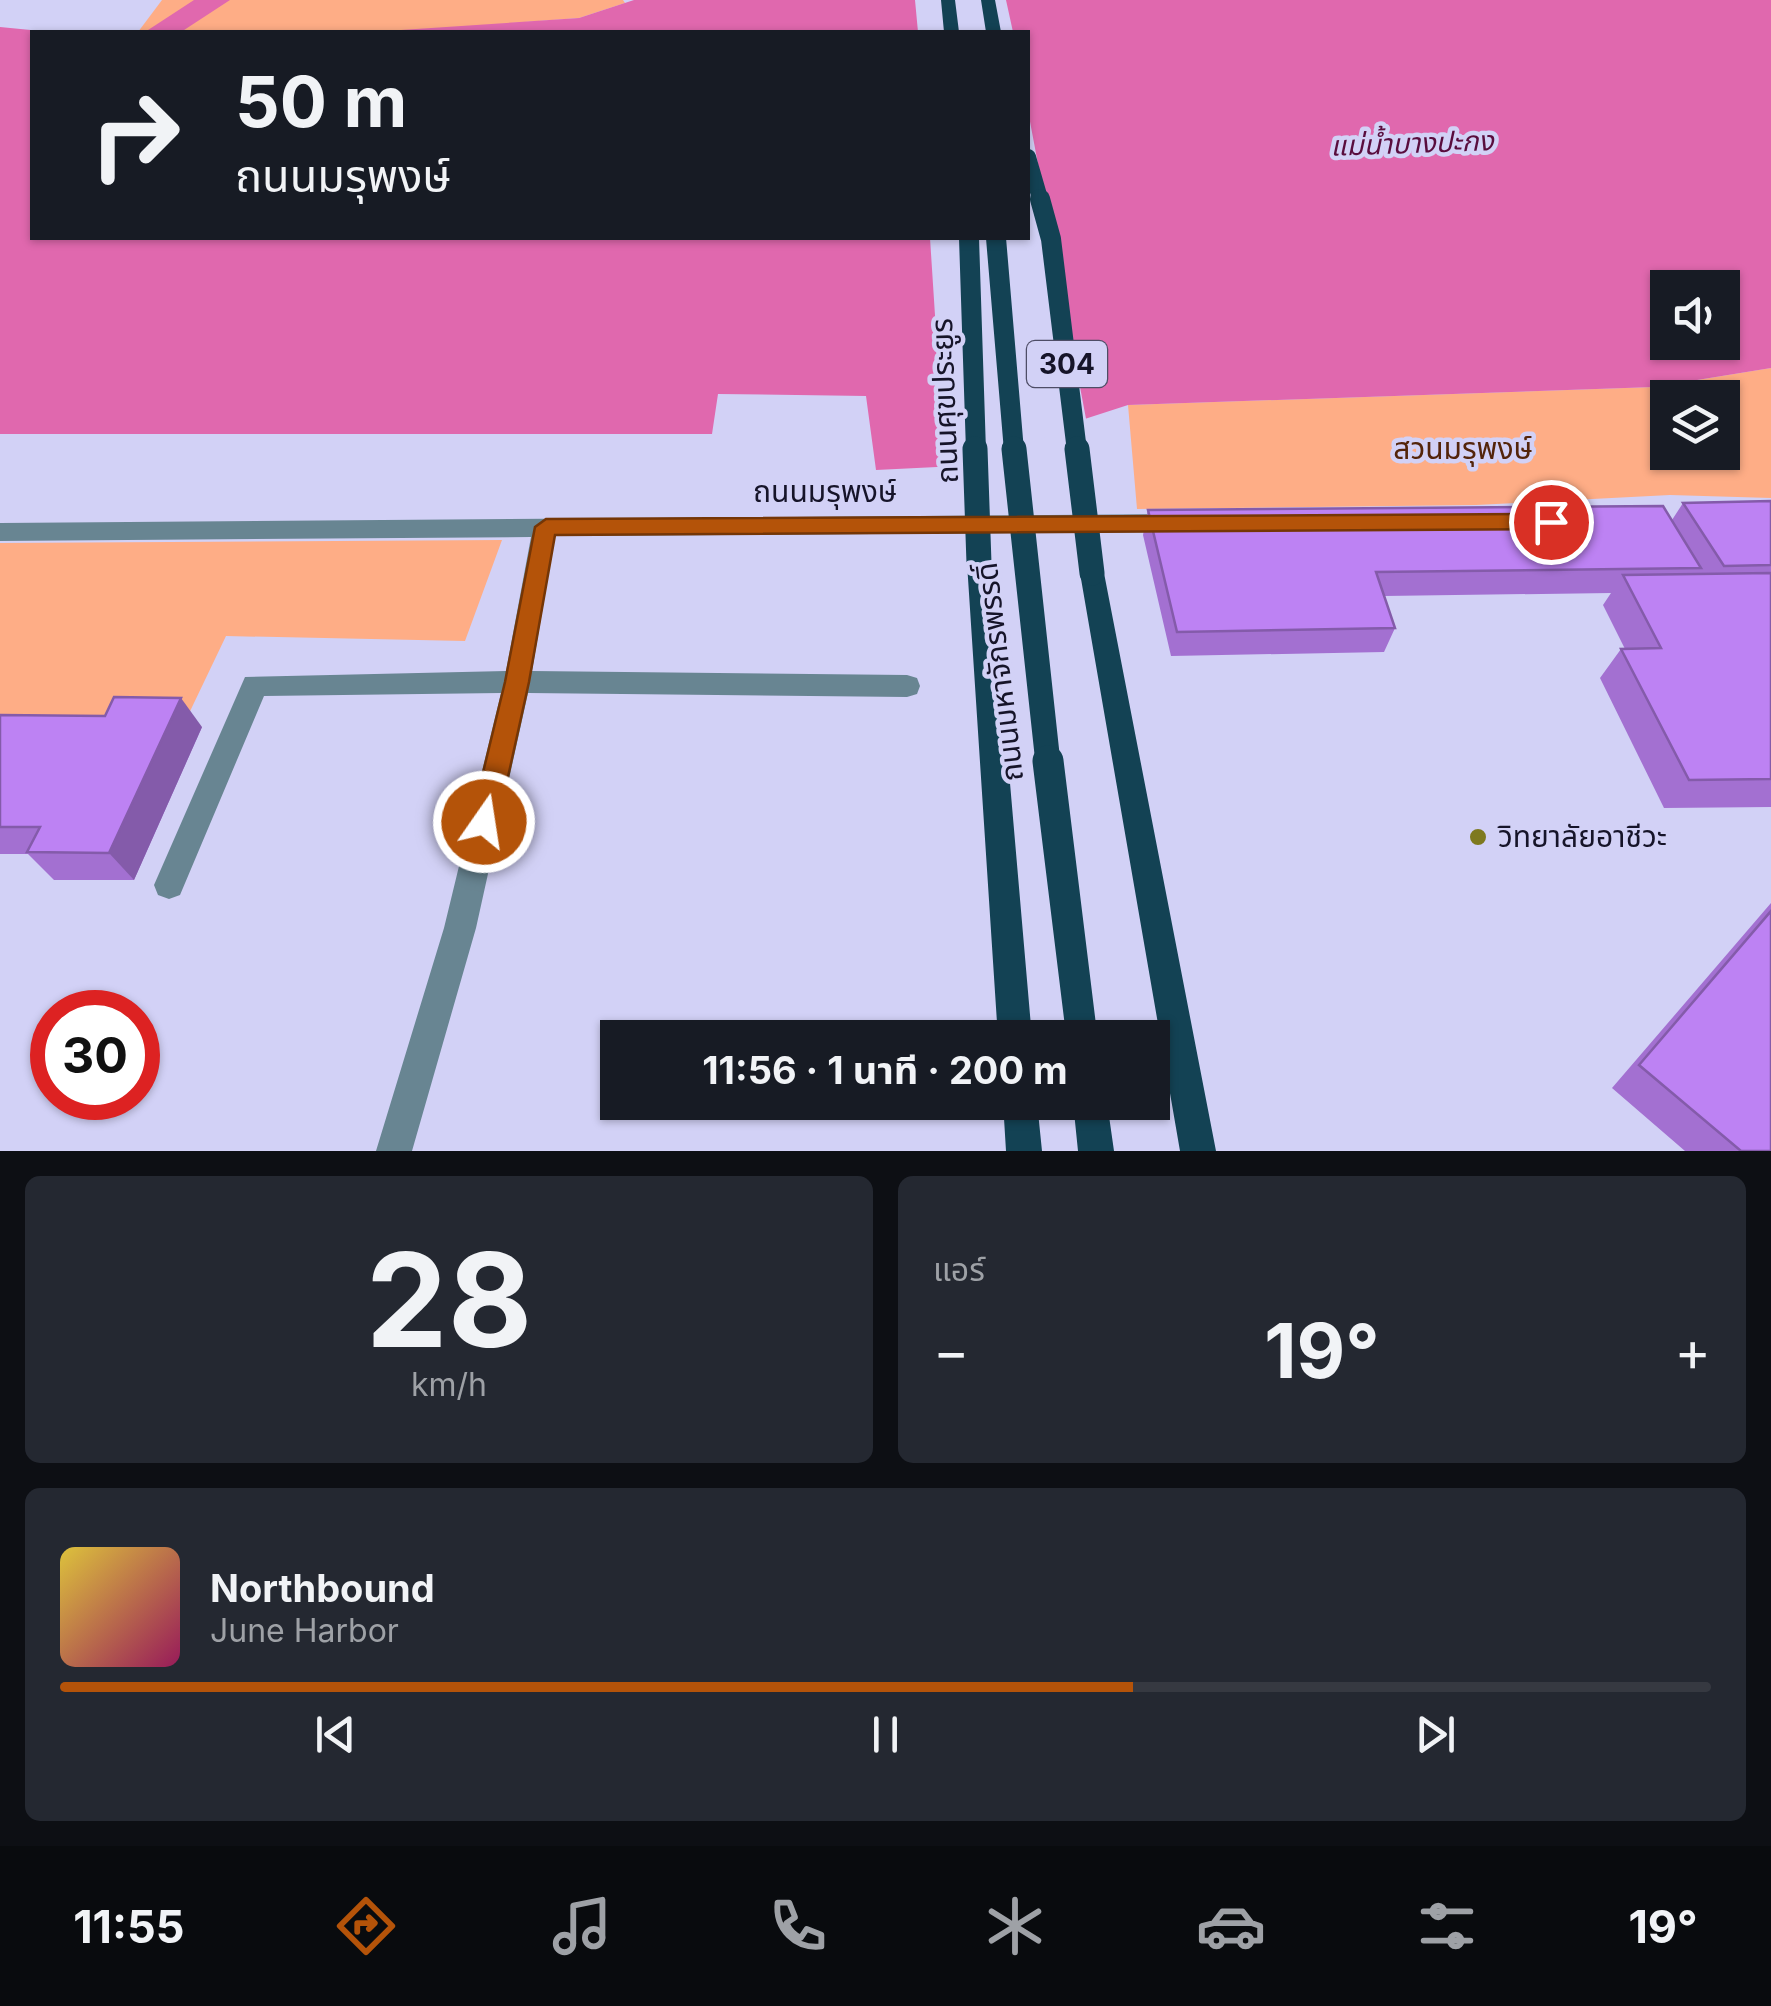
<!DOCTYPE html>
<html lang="th">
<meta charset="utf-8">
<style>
body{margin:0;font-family:Inter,"Noto Sans Thai",sans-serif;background:#242831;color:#f1f3f6;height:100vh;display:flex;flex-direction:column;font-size:38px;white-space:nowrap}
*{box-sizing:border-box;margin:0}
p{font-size:32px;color:#9ea1a6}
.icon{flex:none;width:55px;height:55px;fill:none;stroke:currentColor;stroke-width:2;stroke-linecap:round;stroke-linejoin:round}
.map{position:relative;height:1151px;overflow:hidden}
.side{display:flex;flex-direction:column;gap:25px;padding:25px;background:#0d0f14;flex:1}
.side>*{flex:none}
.hud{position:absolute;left:30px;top:30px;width:1000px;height:210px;border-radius:0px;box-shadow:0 2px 8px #0004;background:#171b24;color:#f1f3f6;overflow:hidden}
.controls{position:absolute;left:1650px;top:270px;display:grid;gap:20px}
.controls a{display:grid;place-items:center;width:90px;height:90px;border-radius:0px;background:#171b24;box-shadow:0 2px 8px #0004;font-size:50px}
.speed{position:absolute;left:30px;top:990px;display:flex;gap:20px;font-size:50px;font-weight:700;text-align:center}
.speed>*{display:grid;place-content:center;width:130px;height:130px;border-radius:50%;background:#171b24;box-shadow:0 2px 8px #0004;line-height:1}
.speed .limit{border:15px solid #d22;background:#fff;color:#111}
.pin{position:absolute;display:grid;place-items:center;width:85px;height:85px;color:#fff;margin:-42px;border:5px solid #fff;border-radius:50%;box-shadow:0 2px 10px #0007}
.me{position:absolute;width:110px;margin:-55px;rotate:13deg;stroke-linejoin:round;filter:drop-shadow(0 0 8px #0008)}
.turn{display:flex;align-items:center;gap:35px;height:210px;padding:0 40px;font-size:45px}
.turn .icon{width:130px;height:130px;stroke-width:2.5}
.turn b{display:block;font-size:70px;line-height:85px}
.big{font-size:75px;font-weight:700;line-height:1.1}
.side .widget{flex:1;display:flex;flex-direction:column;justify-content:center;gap:15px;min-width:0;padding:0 35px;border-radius:15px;background:#242831}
.side .dial{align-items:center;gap:0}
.dial b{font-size:130px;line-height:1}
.song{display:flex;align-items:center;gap:30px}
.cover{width:120px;height:120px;border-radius:15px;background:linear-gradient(135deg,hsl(50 70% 55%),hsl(330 70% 35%))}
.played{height:10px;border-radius:5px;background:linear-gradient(90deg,#b45309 65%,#363941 65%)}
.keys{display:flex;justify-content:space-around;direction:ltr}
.heat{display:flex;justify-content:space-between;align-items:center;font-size:55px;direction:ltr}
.side .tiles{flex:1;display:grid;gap:25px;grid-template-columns:1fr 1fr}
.widget:last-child{grid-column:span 2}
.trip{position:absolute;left:600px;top:1020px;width:570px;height:100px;border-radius:0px;background:#171b24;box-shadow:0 2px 8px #0004;font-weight:700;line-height:100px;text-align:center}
.tabs{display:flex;height:160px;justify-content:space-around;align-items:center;background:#090b0e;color:#9ea1a6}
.tabs .icon{width:70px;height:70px}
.tabs .active{color:#b45309}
.tabs b{font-size:45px;color:#f1f3f6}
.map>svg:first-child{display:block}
</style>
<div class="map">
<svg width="1771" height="1151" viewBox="0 0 1771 1151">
<rect width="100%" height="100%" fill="#d2d1f6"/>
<path fill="#fead86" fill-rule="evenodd" d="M162,0h461l2,3 -46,15 -172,13 -269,1z
M1771,368v130l-101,-3 -194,10 -339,4 -9,-104 526,-18zM1668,398h54v54h-54z
M502,540l-37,101 -239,-5 -55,115 -171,1v-209z"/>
<path fill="#e068ae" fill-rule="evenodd" d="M634,0h1137v368l-117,19 -526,18 -191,62 -61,3 -10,-74 -148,-2 -6,40h-712v-407l51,5h-19v206h996v-206h-657l208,-14zM1668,288h54v54h-54z"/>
<path fill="#d2d1f6" d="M915,0h91l7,32h-95z
M1028,111l59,313 -142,46 -15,-232h98z"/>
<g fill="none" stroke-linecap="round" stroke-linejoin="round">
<path fill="#e068ae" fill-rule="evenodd" d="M194,0h36l-49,32h-36z"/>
<path fill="#688592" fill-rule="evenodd" d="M1176,514l12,9 -12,9 -621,4 -23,135 375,4 10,3 3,8 -3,8 -10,3 -379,-4 -52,235 -64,223h-36l68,-223 57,-235 -237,3 -84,199 -11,4 -11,-4 -4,-10 91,-208 261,-6 25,-134 -531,4v-18z"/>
<path fill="#134254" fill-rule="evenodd" d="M941,0h14l4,32h-15z
M981,0h14l6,32h-15z
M979,554l9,3 3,6 41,475h-34l-31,-475 3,-6z
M1092,564l9,2 3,7 112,578h-36l-100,-578 3,-7z
M1003,1102h34l5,49h-36z
M1073,1102h34l7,49h-36z"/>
<path stroke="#134254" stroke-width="16" d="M1028,157l13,45"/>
<path stroke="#134254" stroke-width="20" d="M1040,199l11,40 26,212
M969,238l7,213
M996,238l18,213"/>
<path stroke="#134254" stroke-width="25" d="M975,449l4,114
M1014,449l34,314
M1077,449l15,124"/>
<path stroke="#134254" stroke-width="31" d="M1048,761l34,277"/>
</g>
<path fill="#a370d1" d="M1771,501v306l-107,1 -64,-130 21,-29h4l-22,-44 8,-12 -227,3 11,32 -11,24 -213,4 -28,-121 5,-25 524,10 11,-17z
M0,715l202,12 -68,153h-80l-26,-26h-28z
M1771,903v248h-86l-73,-63z"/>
<path fill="#845baa" d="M181,698l21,29 -68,153 -25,-27z"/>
<path fill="#bd82f3" stroke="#845baa" stroke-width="2.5" d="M1771,501v64l-47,1 -41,-63z
M1663,506l38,62 -325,4 19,56 -218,4 -29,-122z
M1771,573v206l-82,1 -68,-131 40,-1 -38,-73z
M114,697l67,1 -72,155 -82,-1 13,-25h-40v-112l105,1z
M1771,911v240h-30l-102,-86z"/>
<path fill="#b45309" stroke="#753606" stroke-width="2.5" d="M1551,514l11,8 -11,7 -996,6 -26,147 -31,140 -4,9 -10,3 -9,-3 -4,-9 34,-140 30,-155 11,-8z"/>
<circle fill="#7e791f" stroke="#d2d1f6" stroke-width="4" cx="1478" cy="837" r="10"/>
<g text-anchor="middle" stroke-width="9" stroke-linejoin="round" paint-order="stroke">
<g font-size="28" font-style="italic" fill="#590d3e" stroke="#d2d1f6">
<text transform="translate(1412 143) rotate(-2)" y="10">แม่น้ำบางปะกง</text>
</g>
<rect fill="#d2d1f6" stroke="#4e4d66" stroke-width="2.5" x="1027" y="341" width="80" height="46" rx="8"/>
<g font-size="28" font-weight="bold" fill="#161429">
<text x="1067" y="374">304</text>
</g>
<g font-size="30" fill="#161429" stroke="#d2d1f6">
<text transform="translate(945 401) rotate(-92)" y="10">ถนนศุขประยูร</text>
<text x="825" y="502">ถนนมรุพงษ์</text>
<text transform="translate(1000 672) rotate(-97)" y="10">ถนนมหาจักรพรรดิ์</text>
</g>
<g font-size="30" fill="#53240a" stroke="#d2d1f6">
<text x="1463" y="459">สวนมรุพงษ์</text>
</g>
<g font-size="30" fill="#161429" stroke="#d2d1f6" text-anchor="start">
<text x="1498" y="847">วิทยาลัยอาชีวะ</text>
</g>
</g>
</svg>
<div class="controls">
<a><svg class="icon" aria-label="sound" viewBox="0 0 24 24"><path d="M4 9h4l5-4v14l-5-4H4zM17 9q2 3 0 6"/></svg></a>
<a><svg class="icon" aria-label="layers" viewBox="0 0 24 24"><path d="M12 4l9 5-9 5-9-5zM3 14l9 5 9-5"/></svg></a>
</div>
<div class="speed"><div class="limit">30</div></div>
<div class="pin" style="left:1551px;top:522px;background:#d93025"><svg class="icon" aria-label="arrive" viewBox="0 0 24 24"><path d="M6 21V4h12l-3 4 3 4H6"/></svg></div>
<svg class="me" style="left:484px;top:822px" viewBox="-20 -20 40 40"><circle r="17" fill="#b45309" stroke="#fff" stroke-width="3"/><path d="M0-11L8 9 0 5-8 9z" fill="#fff"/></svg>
<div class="trip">11:56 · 1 นาที · 200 m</div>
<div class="hud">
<div class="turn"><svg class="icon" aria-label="right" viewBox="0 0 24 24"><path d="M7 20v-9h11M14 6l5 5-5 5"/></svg><div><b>50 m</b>ถนนมรุพงษ์</div></div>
</div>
</div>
<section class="side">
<div class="tiles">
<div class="widget dial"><b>28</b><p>km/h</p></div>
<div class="widget"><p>แอร์</p>
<div class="heat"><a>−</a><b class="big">19°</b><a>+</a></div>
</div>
<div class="widget">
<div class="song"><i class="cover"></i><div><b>Northbound</b><p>June Harbor</p></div></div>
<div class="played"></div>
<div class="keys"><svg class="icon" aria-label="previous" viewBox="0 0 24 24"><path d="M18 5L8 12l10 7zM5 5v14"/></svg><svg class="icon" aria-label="pause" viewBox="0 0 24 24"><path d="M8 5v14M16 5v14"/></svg><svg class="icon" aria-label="next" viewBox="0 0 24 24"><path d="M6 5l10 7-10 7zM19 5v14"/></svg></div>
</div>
</div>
</section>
<nav class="tabs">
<b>11:55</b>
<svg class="icon active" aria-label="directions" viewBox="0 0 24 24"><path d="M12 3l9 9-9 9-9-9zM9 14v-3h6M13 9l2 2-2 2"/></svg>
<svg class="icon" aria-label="music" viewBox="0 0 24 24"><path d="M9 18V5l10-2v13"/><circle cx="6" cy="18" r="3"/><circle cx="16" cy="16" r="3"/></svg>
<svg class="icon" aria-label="phone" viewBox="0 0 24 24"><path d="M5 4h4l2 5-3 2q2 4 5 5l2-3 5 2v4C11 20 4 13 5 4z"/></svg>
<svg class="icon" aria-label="climate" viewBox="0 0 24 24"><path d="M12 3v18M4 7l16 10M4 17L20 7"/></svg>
<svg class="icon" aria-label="car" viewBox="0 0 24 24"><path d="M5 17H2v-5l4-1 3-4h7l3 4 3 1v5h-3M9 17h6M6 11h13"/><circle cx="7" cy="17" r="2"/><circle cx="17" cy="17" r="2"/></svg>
<svg class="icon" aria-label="filters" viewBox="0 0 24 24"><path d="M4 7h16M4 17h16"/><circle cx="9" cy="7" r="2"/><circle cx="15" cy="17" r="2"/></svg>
<b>19°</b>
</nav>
